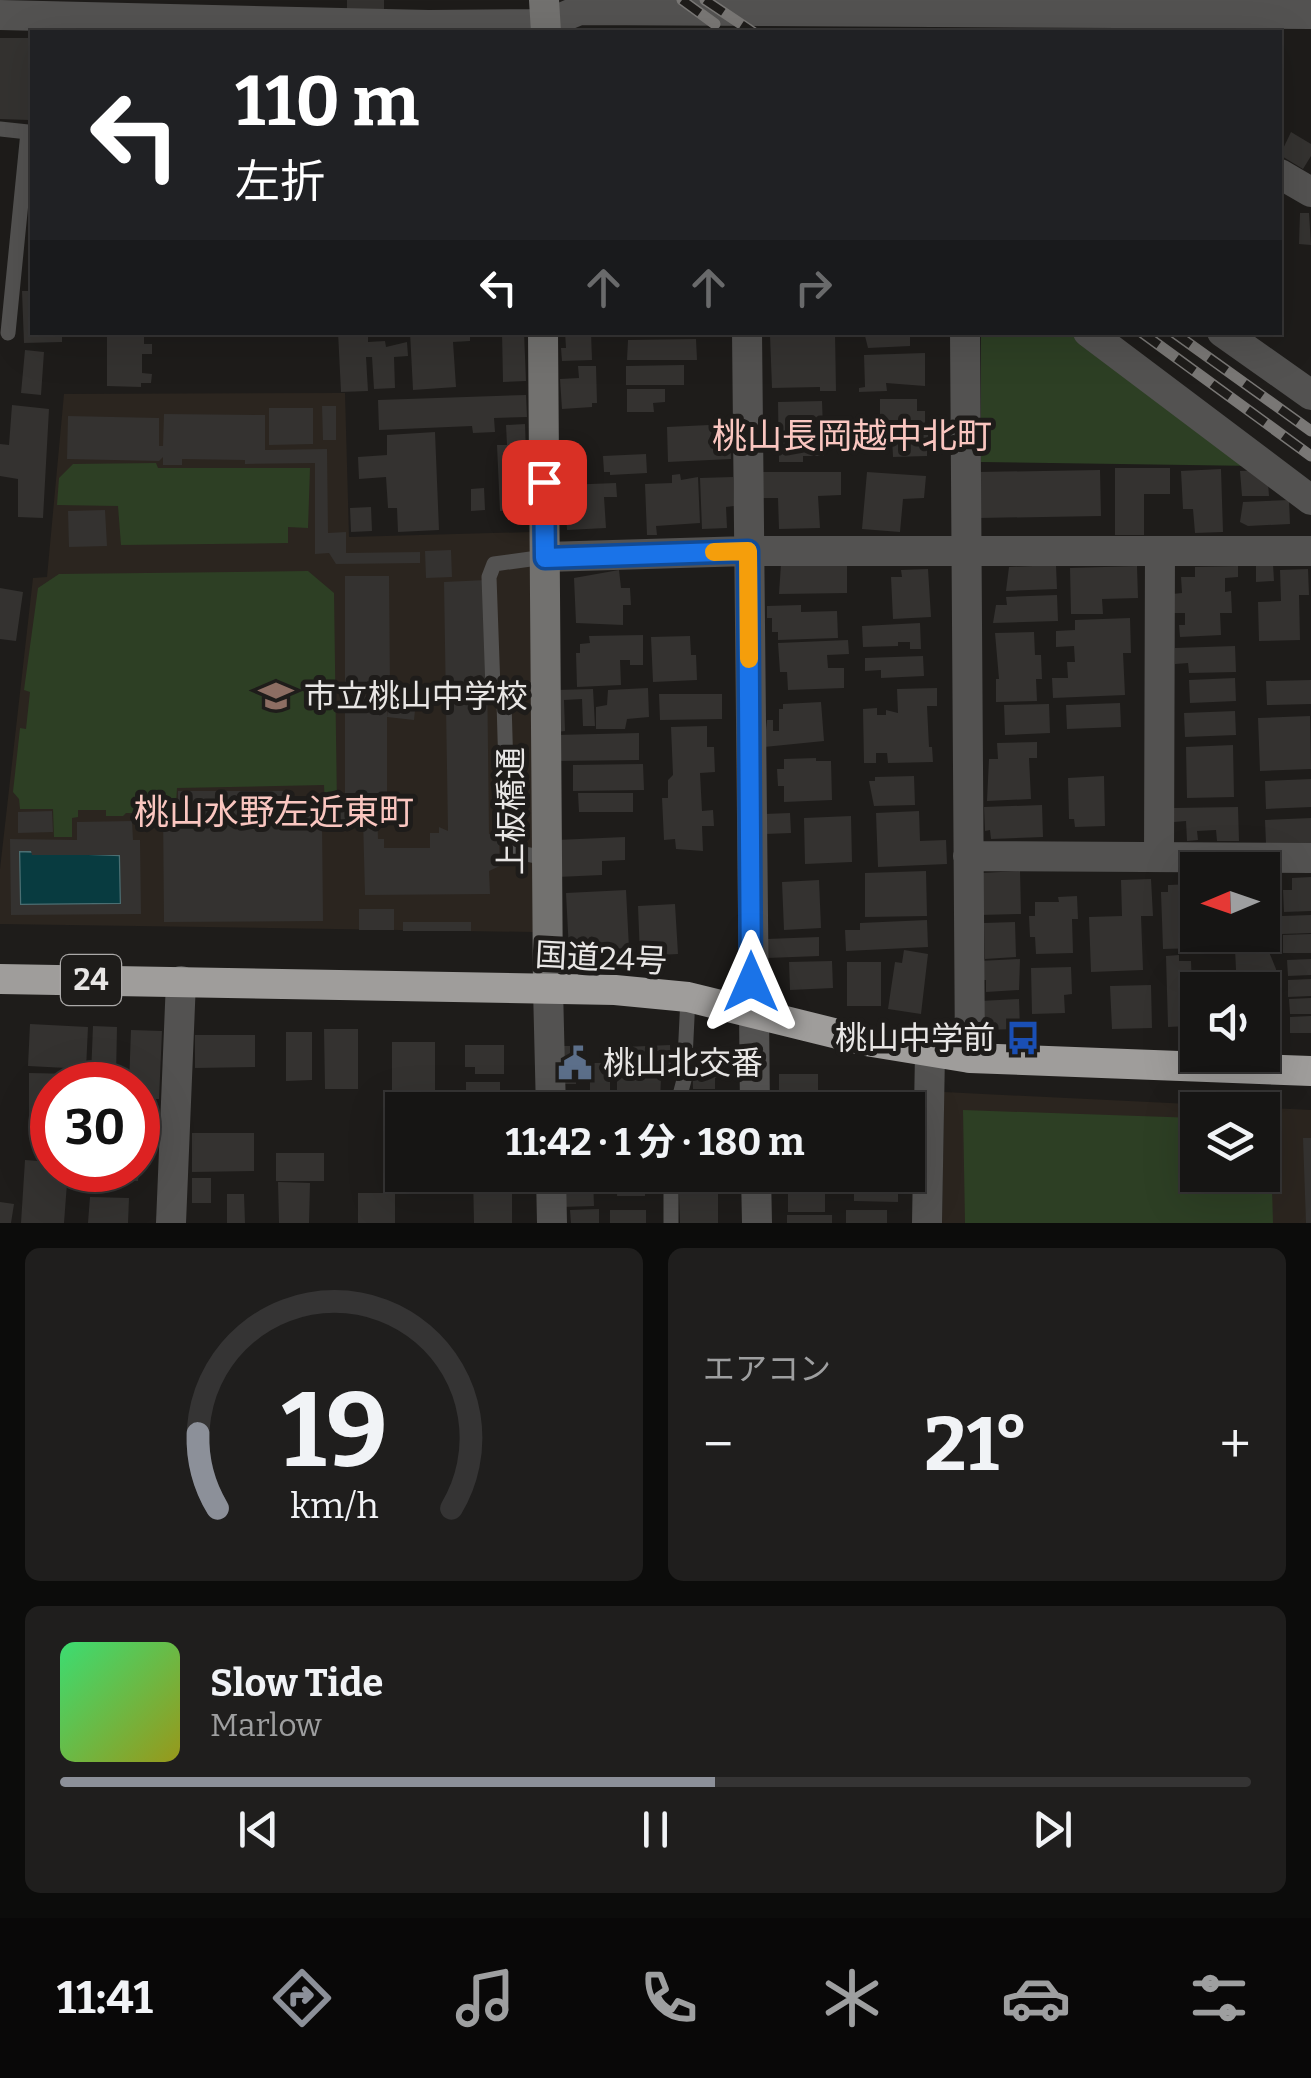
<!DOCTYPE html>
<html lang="ja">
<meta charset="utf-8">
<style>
body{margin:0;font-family:Bitter,"Noto Sans JP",serif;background:#1f1e1d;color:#f1f3f6;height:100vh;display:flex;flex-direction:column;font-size:38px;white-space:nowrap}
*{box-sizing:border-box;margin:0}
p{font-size:32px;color:#9e9fa0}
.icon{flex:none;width:55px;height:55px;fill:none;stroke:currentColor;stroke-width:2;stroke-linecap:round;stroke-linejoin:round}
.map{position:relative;height:1223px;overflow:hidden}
.sheet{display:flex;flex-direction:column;gap:25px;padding:25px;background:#0c0c0b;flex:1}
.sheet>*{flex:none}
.banner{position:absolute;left:30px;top:30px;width:1252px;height:305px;border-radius:0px;box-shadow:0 10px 40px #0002,0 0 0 2px #353434;background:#202124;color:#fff;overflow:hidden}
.needle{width:65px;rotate:268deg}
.fabs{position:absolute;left:1180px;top:852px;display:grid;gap:20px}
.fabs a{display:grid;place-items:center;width:100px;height:100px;border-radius:0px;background:#161514;box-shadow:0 10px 40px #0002,0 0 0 2px #353434;font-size:50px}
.speed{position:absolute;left:30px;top:1062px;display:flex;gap:20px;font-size:50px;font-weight:700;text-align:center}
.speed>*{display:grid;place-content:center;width:130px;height:130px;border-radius:50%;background:#161514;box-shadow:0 10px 40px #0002,0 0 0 2px #353434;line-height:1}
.speed .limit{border:15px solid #d22;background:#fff;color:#111}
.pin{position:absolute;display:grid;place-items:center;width:85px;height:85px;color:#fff;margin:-42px;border-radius:20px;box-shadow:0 5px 15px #0006}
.me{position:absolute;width:110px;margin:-55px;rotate:0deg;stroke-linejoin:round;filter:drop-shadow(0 0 8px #0008)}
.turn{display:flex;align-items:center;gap:35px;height:210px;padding:0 40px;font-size:45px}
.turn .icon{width:130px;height:130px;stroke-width:2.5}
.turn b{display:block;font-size:70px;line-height:85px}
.lanes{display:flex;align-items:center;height:95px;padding:0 40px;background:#0003;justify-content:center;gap:50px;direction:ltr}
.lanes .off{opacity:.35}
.big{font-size:75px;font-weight:700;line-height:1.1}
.sheet .widget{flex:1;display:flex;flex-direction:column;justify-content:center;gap:15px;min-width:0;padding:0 35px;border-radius:15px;background:#1f1e1d}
.sheet .dial{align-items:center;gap:0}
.dial svg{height:260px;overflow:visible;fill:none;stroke:#353434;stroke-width:7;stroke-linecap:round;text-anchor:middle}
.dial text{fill:#f1f3f6;stroke:none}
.song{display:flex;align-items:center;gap:30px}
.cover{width:120px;height:120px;border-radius:15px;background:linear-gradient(135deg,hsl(140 70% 55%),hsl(60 70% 35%))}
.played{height:10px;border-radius:5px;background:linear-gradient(90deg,#8c9099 55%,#353434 55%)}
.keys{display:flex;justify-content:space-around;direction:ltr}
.heat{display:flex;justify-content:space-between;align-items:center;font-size:55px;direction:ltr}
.sheet .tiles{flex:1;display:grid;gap:25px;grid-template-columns:1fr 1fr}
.widget:last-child{grid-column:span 2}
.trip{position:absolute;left:385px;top:1092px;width:540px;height:100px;border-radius:0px;background:#161514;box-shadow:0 10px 40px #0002,0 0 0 2px #353434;font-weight:700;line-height:100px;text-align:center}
.dock{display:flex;height:160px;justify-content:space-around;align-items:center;background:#090808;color:#9e9fa0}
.dock .icon{width:70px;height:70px}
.dock .on{color:#8c9099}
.dock b{font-size:45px;color:#f1f3f6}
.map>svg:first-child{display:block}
</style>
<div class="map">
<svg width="1311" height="1223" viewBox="0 0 1311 1223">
<rect width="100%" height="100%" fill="#1e1c1a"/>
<path fill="#2b251f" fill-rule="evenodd" d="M345,393l4,144 183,-5 1,400 -533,-8v-55l33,-291 14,-1 17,-183z
M944,1092l367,18v113h-369zM1198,1110h64v65h-64z"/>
<path fill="#2d3f24" d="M1077,332l180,134 -276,-4v-129z
M156,463l2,5h152l-2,60 -20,-1v16l-167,2 -3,-39 -61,-1 2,-27 14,-14z
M308,571l26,22 3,214 -12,1 -1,-23 -147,3 -1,16h-16l-1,10 -33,-1 -3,3h-17v-6h-28v7l-6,1v19h-18l-1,-28h-33l-1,-10 -6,-7 7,-64 6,1 4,-37 -6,-2 14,-102 21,-14z
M963,1110l234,8 1,57h64l1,-55h7l3,103h-308z"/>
<path fill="#083b40" stroke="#4b6e72" stroke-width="2.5" d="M19,851l101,4 1,49 -101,1z"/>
<path fill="#343230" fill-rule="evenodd" d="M347,0h37v9l-37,1z
M0,38h32l-3,82 -29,-1z
M1291,132l20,12v12l-8,13 -23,-14z
M1300,213h9l2,32 -12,-1z
M22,291h10v41h30v10l-38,1z
M107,332h37v12h8v10h-10v19l10,1 -1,9h-10v4l-34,-1z
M338,332h30v10l17,-1 1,6 21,-5 1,14 -14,1 1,31 -21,1 -2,-32h-6l2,34 -27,1z
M410,332h60v9l-17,1 3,45 -43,3z
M502,332h22l2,49 -23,1z
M565,332h26l1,28 -30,1 -1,-13h5z
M830,332h5l1,59h-16v-4l-48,1 -2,-53z
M864,332h46v14l-42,2z
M696,339l1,21h-70l1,-20z
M25,350l19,2 -3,43 -20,-2z
M925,353v33l-39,-3 1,8 -28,1v-4l6,-1 -1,-32z
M684,365v20h-58v-19z
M578,366h18l1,37h-5v4l-30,2 -2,-30 19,-1z
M627,389h38v13l-12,1 1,9h-27z
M526,395l1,22 -33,1 1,14 -22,1 -1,-7 -93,4 -1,-30z
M880,399h37v12h8v16l-50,1v-11h5z
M822,401l2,55h-21v6h-24l-1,-60z
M12,405l37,4 -6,109 -25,-1v-38l-18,-3v-32l9,1z
M322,406h14v34h-13z
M269,408h44v36l-44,1z
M164,414l101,1v35l62,-1 1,84 18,-1v21l74,-1v11l-84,1 -7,-11 -14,1v-91l-70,1v-4l-63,-1v6h-19v-8l-4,4 -92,-2 1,-43 91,2v28h4z
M525,424l3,86 -28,1 -3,-66h10l-1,-20z
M730,424l1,35 -63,3 -1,-35z
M435,432l4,98 -41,2 -1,-24h-9l-2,-31 -27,2 -1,-22 29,-2v-20z
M943,433l1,10 -17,1v12l-34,1 -1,-22z
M646,454l1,19 -37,2v-3h-6l-1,-16z
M1115,468h55v26h-26v41h-29z
M1221,469l2,63 -28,1 -2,-24h-10l-2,-38z
M1100,470l1,46 -122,2 -1,-46z
M1267,470l2,26h-27l-2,-25z
M761,472h80v23l-23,1 2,32 -41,1 -1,-31h-16z
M867,472l59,4 -2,22 -21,1 -3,33 -38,-3z
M680,474l1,6 17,-3 2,46 -44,3 1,9h-10l-2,-51 27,-1v-8z
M733,477l1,29 -8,1 1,21 -25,1 -2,-51z
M616,483l1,14h-13l2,31 -39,2 -2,-45z
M484,488l1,22 -14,1v-22z
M1289,500l1,24 -42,2 -8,-4 3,-20z
M371,507l1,24 -21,1 -1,-24z
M105,510l2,36 -38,1 -1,-36z
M451,550l1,27 -26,1 -1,-27z
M781,564h66v29l-68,1z
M1256,564h17l1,17 -18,1z
M1056,565l1,24 -51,2 3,-24z
M1137,566l1,32 -36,1 1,15h-32l-1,-46z
M1238,566v11l-13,1v14l6,-1 1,22h-12l1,22 -41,2 -1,-12h6v-12h-13v-19l10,-1 -1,-16h14v-10z
M928,569l3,48 -38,2 -2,-42h11l-1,-7z
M1308,569l1,26h-10l1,45 -41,1 -1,-39 23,-1 -1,-31z
M619,570l2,18h9l1,17h-8v20l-47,-2 -2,-45z
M345,576h44l1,114h-33l1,6h29v113h-10l1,30h6v9h46v-15h9v-6l9,4 -4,-249 42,-2 3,254 10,2 1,30 -11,5 1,23 -125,1 -2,-77h-6v2l-35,1 1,100 -159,1 -1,-116 15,1v-16h112v15h32v4h23z
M0,588l23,4 -7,49 -16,-2z
M1057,595l1,26 -65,2 3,-18h11l-1,-8z
M801,605v7l36,-1 1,27 -60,2v-8h-6v-14h-5v-12z
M1130,618l1,35h-8l2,42 -72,3 -1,-20h16l-1,-16h8l-1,-16 -18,1v-16l19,-1v-10z
M920,623l1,26h-11v-7h-12v4l-35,1 -1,-21z
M1034,632l1,23h6l1,24h-6l1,22 -41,1v-23h3l-4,-46z
M643,635v30h-13v-5h-10l1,25 -44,2 -1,-34h4v-9l10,-1 -1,-7z
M690,636l1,19h5l1,25 -44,2 -2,-45z
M848,640l1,14 -22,1 1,13h16v20l-56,2 -1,-18h-7l-2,-29z
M1235,646l1,26 -47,1 -1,-10 -13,1v-16z
M923,656l1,20 -43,2v-8l-16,1v-13z
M1235,678l1,23 -46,2 -1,-23z
M1311,680v24l-44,1 -1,-24z
M648,688l1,29 -22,2 -2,10h-29v-22l11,-2 1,-15z
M937,688v18h-10l2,41h3l1,15 -45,1 -1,-10h-11v10h-12l-1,-54 14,-1v7h9v-5l12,3 -1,-24z
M593,689l2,37h-12l-1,-27 -18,1 1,31 -8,1 -1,-42z
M659,694h63v25l-62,1z
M389,698l27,3 -2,19 -27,-3z
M821,702l3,39 -60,6 3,-27h6v11h6v-22h4v-5z
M1120,703l1,24 -54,2 -1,-24z
M1049,704l1,29 -45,2 -1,-30z
M1235,711l1,24 -51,2 -1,-24z
M1310,716l1,53 -51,2 -2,-53z
M707,726v21h7l1,25 -15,1 2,38 11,-1 1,16h-12l1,25 -27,-2 -1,-10 -11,1 -2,-42h6v-18l5,-5 -2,-48z
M639,733v27l-83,1v-26z
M1037,742v16h-8l2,41 -44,2 2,-42h9l-1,-16z
M1233,745l1,52 -47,1 -1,-51z
M816,758v3h15l1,39 -48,2v-16h-6l-1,-17h7v-10z
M643,764l1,26 -71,1v-26z
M914,776l1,29 -41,1 -5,-25h6v-4z
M1104,776l1,50 -30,1 -1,-8h-5l-1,-41z
M1311,779v28l-45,2 -1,-28z
M578,793h55v19h-54z
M1042,805l1,32 -52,2 -1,-9 -5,1 -1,-24z
M1238,807l1,34h-22l-1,-11 -19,1 1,9 -11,1 -1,-20 -12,1v-14z
M52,811l1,21 -35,1v-21z
M919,811l1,30 26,-1 1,24 -69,3 -2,-54z
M790,813l1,20 -26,1 -1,-20z
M851,816l1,46 -47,2 -1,-46z
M1311,818v25l-45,1 -1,-24z
M132,821l1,19h7l1,74 -130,1 -1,-76 67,1v-18zM19,851h12l1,4h88l1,49 -101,1z
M625,837v23l-23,1v14l-45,2 -1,-37z
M926,871l1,45 -62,1v-44z
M1020,871l1,43 -42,1 3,-42z
M1311,877v34l-27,1 -1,-22h9v-12z
M1151,879l2,37h-12l2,54 -52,2 -2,-55 33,-1 -1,-36z
M819,880l2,48 -37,2 -2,-48z
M1196,884l2,64 -35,1 -2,-57h7v-7z
M626,890l3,58 -60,3 -3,-58z
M1077,896l1,23h-6l1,34 -37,1 -1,-17h-5l-1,-21h6v-14h24l-1,-5z
M675,904l3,50 -38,2 -2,-50z
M359,909h35v21h-35z
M1311,915v18l-29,1v-18z
M927,920l1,27 -82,4 -1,-21h15v-7z
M403,922h68v9h-68z
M1015,922l1,35 -31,2 -1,-36z
M1311,934v19h-28v-18z
M819,937v19l-52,2v-19z
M1247,944l20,3 9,22 2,59 -16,6v-44h-25l-2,-41 12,-1z
M904,950l24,4 -7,60 -33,-5 7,-47 7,1z
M1179,955v6h12l2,51h-6l1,14 -20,1 -2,-71z
M1020,959l-1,31 -33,2v-12h-6l-1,-19z
M1311,959v16l-23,1 -1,-16z
M832,961l1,27 -43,2 -1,-28z
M847,962h34v44h-34z
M1071,967l1,27 -8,1 1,18 -33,1 -1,-46z
M1311,979v17l-23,1v-17z
M1151,985l1,43 -40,1 -2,-43z
M1311,998v16h-21l-1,-15z
M1019,999l1,30 -39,1 -1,-29z
M1311,1016v17h-21v-16z
M30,1024l58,3 -2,42 -58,-3z
M93,1026l24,1 -1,49 -25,-1z
M324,1029h34v60h-33z
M131,1030l31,1 -3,68h-21v-14h-9z
M286,1032h26v48l-26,1z
M195,1035h60v32l-60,1z
M392,1042h43v68h-33v17h-10z
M465,1045h39v29h-29v-7h-10z
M670,1045l1,21 -46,1 -1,-20z
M558,1046h23v16h-5v22h-19z
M692,1050h32l1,28h-10v11h-22z
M590,1063h20v35l-20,1z
M29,1073l46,1v11h-23v41h-23z
M779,1074h39v24h-39z
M617,1076h44l-1,30 -43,-1z
M466,1082h34v28h-16v-10h-18z
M689,1100h28v10h-28z
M192,1133h62v38l-62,1z
M1303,1138h8v85h-5z
M276,1153h48v28h-48z
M25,1160l27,2v8h16l-4,53h-43z
M94,1170h45l-1,11 -26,-1 -1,10 -18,-1z
M473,1175h39v48h-38z
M618,1175h27v21h-28z
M679,1175h39v17h-39z
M788,1175h36v14h-36z
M854,1175h44v27l-44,-1z
M593,1177l1,29 -32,1 -1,-29z
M192,1178h19v25h-19z
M278,1182l32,1 -1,40h-30z
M358,1193h37v30h-37z
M788,1193h37v19h-37z
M227,1194h17l1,29h-18z
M679,1194h39v29h-38z
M90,1197l39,1 -1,25h-40z
M0,1202l14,2 -3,19h-11z
M599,1209v14h-28l-1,-13z
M610,1210h36v13h-36z
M846,1210h41v13h-41z
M787,1215h45v8h-45z"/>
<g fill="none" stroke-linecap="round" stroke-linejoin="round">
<path stroke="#535251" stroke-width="15" d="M0,129l28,3 -20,201
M545,557l-51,7 -5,13 4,112 11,13 4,137 7,13 31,6
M676,1110l8,-30 4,-83
M671,1223v-48"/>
<path stroke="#535251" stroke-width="30" d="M0,15l429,10 117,-1 34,-14 731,4
M1280,174l31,18
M747,332l8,778
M965,332l5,726
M1088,332l223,168
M1222,332l89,63
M545,557l203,-6h563
M968,856l343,2
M1159,857l1,-306
M548,988l3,122
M551,1175l1,48
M756,1175l1,48
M171,1223l10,-242
M927,1223l3,-170"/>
<path stroke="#72716f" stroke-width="30" d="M544,0l2,32
M543,332l5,656"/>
<path stroke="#9f9d9b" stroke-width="30" d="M0,979l615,11 73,7 178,44 104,17 341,13"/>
<g stroke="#797775" stroke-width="11">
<path id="rail" d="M682,0l33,24
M705,0l48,32
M1141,332l170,124
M1173,332l138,99"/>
</g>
<use href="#rail" stroke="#1e1c1a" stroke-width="8" stroke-dasharray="22" stroke-linecap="butt"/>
</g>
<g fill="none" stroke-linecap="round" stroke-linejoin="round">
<g stroke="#114b97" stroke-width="25">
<path id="route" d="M544,482l1,76 203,-7 3,431"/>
</g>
<use href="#route" stroke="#1a73e8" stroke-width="18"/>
<path stroke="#f59e0b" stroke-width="18" d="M714,552l34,-1 1,108"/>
</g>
<defs>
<g id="school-bare" transform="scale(2.7)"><path d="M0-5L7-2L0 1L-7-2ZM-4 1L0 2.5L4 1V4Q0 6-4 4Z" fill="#8d6e63" stroke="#1e1c1a" stroke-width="2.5" paint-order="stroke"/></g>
<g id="bus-bare" transform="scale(2.7)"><path d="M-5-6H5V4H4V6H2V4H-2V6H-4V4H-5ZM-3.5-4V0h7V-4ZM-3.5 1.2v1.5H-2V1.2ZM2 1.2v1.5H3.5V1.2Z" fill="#1a4fb4" stroke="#1e1c1a" stroke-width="2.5" paint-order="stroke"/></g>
<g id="civic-bare" transform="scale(2.7)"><path d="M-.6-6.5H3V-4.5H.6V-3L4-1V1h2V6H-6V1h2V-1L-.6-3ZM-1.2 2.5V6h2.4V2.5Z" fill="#5c6f8a" stroke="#1e1c1a" stroke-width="2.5" paint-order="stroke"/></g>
</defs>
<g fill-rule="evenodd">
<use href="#school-bare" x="276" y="696"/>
<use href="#bus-bare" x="1023" y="1038"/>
<use href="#civic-bare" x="575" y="1063"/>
</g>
<g text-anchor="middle" stroke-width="10" stroke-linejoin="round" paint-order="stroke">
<rect fill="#1e1c1a" stroke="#aba9a8" stroke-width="2.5" x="61" y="955" width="60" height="50" rx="8"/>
<g font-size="30" font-weight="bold" fill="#e8e6e5">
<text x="91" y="990">24</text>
</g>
<g font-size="32" fill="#e8e6e5" stroke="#1e1c1a" text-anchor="start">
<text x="304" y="707">市立桃山中学校</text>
<text x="995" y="1049" text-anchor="end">桃山中学前</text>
<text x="603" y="1074">桃山北交番</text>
</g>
<g font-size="32" fill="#e8e6e5" stroke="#1e1c1a">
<text transform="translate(511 811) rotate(-90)" y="11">上板橋通</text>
<text transform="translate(601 958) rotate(3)" y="11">国道24号</text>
</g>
<g font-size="35" fill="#fac6c0" stroke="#1e1c1a">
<text x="852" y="448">桃山長岡越中北町</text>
<text x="274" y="824">桃山水野左近東町</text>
</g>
</g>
</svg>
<div class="fabs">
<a><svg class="needle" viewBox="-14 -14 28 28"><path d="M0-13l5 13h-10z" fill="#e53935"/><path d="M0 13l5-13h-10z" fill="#9e9fa0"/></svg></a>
<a><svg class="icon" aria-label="sound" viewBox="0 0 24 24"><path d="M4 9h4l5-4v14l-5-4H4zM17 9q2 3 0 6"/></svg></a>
<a><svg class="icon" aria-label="layers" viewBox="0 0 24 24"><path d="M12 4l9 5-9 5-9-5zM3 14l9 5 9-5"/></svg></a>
</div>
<div class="speed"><div class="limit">30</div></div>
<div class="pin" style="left:544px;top:482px;background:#d93025"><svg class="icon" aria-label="arrive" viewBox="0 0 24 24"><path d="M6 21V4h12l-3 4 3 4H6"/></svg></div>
<svg class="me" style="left:751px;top:982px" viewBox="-20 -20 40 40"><path d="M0-17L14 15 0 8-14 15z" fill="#1a73e8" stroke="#fff" stroke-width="4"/></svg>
<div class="trip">11:42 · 1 分 · 180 m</div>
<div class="banner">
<div class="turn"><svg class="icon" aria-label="left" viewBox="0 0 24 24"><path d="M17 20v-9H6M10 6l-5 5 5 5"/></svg><div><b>110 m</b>左折</div></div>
<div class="lanes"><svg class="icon" aria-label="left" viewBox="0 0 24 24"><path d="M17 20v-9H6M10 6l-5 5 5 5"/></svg><svg class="icon off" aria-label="ahead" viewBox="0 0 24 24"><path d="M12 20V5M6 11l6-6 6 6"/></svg><svg class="icon off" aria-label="ahead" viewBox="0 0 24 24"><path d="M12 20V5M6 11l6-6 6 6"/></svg><svg class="icon off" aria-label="right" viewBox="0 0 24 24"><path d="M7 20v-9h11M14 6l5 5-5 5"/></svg></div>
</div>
</div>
<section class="sheet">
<div class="tiles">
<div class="widget dial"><svg viewBox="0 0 100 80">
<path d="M14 69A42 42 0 1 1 86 69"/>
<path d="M14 69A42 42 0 0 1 8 46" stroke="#8c9099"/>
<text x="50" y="56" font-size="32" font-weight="700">19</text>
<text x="50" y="72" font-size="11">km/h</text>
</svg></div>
<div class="widget"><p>エアコン</p>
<div class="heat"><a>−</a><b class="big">21°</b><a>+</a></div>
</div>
<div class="widget">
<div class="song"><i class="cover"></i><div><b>Slow Tide</b><p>Marlow</p></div></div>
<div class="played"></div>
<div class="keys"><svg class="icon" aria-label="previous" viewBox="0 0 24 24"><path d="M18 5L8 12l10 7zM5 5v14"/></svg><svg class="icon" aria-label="pause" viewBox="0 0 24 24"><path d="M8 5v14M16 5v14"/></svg><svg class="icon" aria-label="next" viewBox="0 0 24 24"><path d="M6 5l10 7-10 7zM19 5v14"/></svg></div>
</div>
</div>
</section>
<nav class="dock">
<b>11:41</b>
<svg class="icon on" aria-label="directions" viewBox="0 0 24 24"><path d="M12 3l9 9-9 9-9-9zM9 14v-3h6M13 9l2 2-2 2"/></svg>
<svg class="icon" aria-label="music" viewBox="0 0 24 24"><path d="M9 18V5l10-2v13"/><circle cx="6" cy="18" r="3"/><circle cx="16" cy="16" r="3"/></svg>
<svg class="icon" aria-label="phone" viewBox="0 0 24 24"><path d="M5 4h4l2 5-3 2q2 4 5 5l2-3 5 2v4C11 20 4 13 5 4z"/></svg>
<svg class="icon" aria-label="climate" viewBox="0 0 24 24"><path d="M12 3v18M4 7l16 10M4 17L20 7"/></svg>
<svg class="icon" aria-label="car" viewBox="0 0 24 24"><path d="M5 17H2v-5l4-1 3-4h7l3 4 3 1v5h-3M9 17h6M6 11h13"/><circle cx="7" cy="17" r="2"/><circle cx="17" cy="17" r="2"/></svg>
<svg class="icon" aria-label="filters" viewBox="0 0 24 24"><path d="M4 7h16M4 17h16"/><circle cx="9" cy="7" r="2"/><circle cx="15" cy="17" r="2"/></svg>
</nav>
